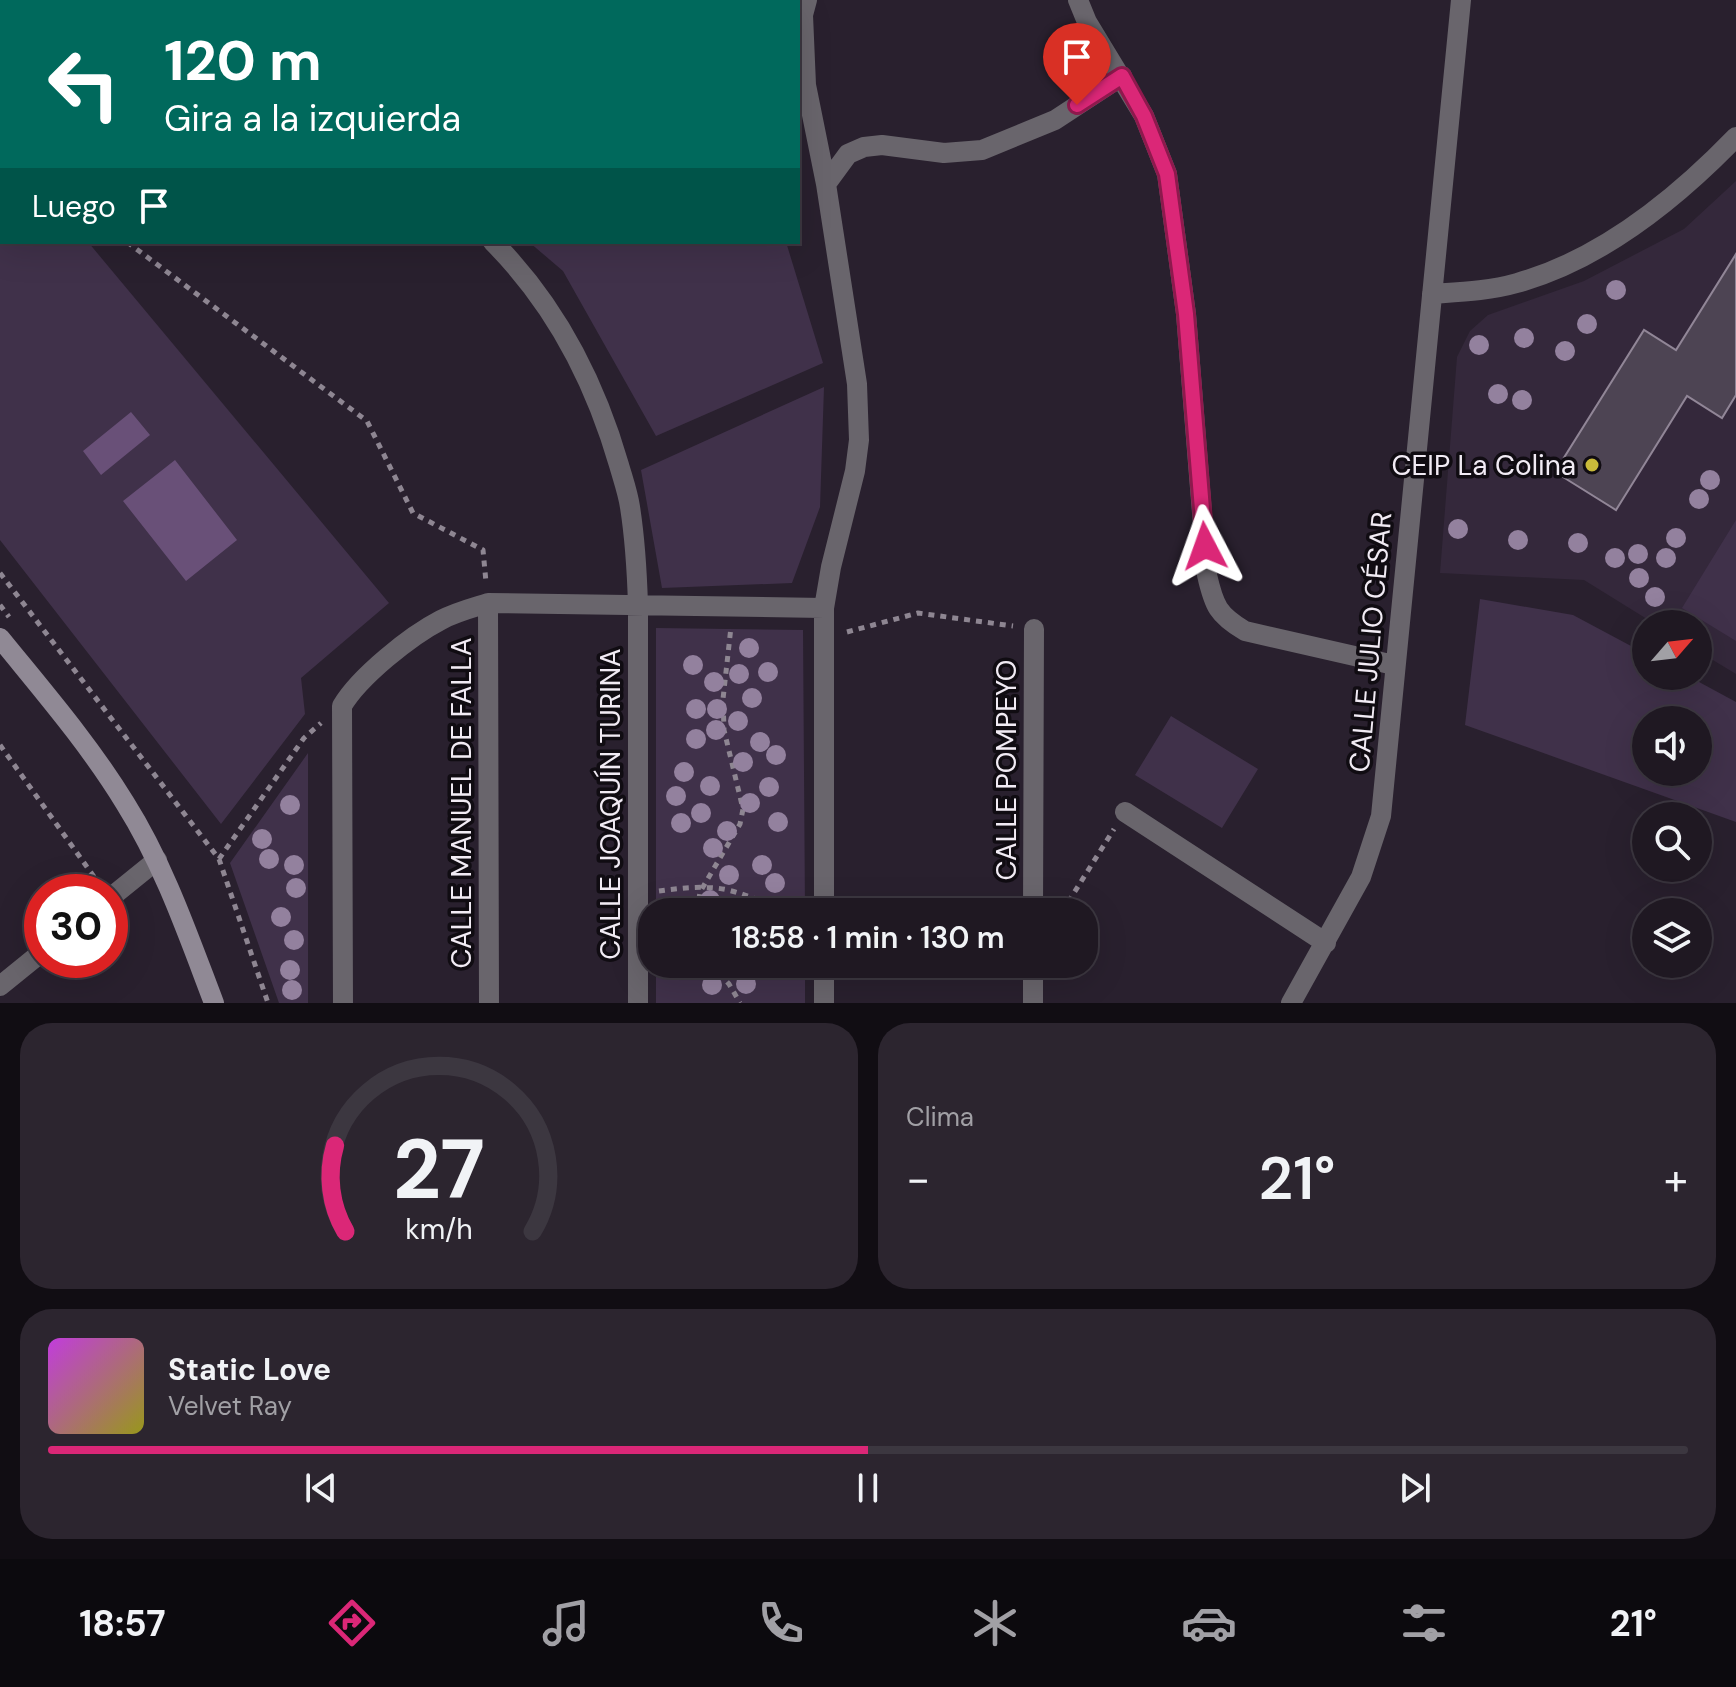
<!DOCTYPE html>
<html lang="es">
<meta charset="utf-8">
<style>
body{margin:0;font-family:"DM Sans",sans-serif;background:#2c252f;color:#f1f3f6;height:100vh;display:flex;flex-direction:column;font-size:30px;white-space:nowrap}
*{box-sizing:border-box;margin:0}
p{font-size:26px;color:#a1a0a5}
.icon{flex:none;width:44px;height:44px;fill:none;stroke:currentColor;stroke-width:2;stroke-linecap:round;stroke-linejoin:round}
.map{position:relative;height:1003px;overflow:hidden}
.drawer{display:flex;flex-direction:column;gap:20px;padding:20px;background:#110d13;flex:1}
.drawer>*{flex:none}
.guide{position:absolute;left:0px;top:0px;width:800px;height:244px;box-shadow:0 8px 32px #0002,0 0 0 2px #3c3740;background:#00695c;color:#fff;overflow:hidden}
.needle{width:52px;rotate:62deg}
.fabs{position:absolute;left:1632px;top:610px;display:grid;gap:16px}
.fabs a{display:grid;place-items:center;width:80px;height:80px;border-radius:50%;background:#1f1822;box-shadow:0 8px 32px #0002,0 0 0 2px #3c3740;font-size:40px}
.speed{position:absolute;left:24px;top:874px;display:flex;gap:16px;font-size:40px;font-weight:700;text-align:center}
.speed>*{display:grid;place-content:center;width:104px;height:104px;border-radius:50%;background:#1f1822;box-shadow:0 8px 32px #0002,0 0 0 2px #3c3740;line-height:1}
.speed .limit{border:12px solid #d22;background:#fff;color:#111}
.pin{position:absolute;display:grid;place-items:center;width:68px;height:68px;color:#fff;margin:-82px -34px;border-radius:50% 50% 50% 0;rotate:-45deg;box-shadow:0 0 8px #0007}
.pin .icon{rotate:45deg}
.me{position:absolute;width:88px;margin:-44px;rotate:356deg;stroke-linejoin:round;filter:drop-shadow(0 0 6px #0008)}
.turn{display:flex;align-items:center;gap:28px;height:168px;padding:0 32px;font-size:36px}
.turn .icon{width:104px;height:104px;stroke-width:2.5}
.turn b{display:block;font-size:56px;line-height:68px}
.then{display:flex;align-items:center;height:76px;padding:0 32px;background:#0003;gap:16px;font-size:30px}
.big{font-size:60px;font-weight:600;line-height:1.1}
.drawer .widget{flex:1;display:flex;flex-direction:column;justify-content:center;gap:12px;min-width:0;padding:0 28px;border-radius:32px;background:#2c252f}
.drawer .dial{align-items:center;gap:0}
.dial svg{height:208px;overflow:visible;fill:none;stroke:#3c3740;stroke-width:7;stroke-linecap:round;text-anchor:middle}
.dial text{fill:#f1f3f6;stroke:none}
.song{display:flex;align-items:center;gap:24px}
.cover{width:96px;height:96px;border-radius:12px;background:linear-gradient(135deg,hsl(290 70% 55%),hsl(60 70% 35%))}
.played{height:8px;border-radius:4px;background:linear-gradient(90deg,#db2777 50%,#3c3740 50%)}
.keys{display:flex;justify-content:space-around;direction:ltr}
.heat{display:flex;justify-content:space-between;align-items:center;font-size:44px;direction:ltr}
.drawer .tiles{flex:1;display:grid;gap:20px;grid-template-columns:1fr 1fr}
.widget:last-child{grid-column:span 2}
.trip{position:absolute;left:638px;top:898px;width:460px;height:80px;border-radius:32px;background:#1f1822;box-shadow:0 8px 32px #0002,0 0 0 2px #3c3740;font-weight:600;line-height:80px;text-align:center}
.menu{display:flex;height:128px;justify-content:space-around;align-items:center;background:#0c0a0e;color:#a1a0a5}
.menu .icon{width:56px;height:56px}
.menu .selected{color:#db2777}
.menu b{font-size:36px;color:#f1f3f6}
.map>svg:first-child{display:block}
</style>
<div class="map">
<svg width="1736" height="1003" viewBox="0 0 1736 1003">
<rect width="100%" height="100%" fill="#29202e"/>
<path fill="#34283b" d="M1736,181v493l-38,-23v-27h-43l-71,-44 -144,-7 17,-216 13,-26 18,-16 96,-34 100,-52z"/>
<path fill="#40314a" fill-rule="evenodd" d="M236,0h476v2h-474z
M0,136l2,106h86l301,361 -88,75 4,36 -84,110 -221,-284z
M529,242h257l37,121 -167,73 -93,-165z
M824,387l-4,120 -28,76 -130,5 -21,-118z
M1736,520v121l-54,-33z
M1480,599l93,16 73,39v22h42l48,26v120l-271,-97zM1646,720h52v52h-52z
M656,628l147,2 2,282h-149z
M1171,716l87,53 -36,59 -87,-53z
M308,753v250h-29l-49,-140z
M656,964h149v39h-149z"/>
<path fill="#695078" d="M131,412l19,23 -49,40 -18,-24z
M175,460l62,80 -51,41 -63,-80z"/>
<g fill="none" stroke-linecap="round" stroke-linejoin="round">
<path stroke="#695078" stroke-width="8" d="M378,0l4,2"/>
</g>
<path fill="#4d4453" stroke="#918697" stroke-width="2" d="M1736,254v141l-14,23 -35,-22 -71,114 -61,-38 89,-142 32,20z"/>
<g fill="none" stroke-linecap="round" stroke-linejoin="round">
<path stroke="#8e8692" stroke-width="5" stroke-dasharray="6 6" stroke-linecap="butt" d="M740,0l1,2
M0,94l2,2
M127,242l240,179 46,92 70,37 3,32
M0,573l219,286 49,144
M0,605l9,12
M847,632l71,-19 95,13
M0,745l97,136
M219,859l85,-121 17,-15
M659,891c22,-3 47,-6 69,-1 31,8 38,17 74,14
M697,912l3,-20 40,-68 3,-15 -19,-79 -1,-31 8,-72
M1062,912l52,-83
M711,964l18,20 11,19"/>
<path stroke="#69656c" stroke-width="20" d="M186,0l3,2
M807,0l-4,15 3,70 20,99 31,200 2,56 -4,31 -24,96 -7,41v304
M1078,0l9,22 57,94 23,58 19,140 21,261c7,31 11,40 38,56l149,34
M826,184l22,-30 16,-7 18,-2 62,8 38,-3 73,-30 67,-44
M493,242c61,61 102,140 126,223 4,14 9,28 11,42 5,32 7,65 8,98v398
M1432,294c29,-2 57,-3 85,-11 83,-23 160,-85 219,-146
M488,603l1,400
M1125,812l201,131
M110,898l47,-38
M1033,912l1,-283
M824,964v39
M0,986l42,-34
M343,1003l-1,-297c17,-29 68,-70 99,-86 15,-8 31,-12 47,-17l336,5
M1033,1003v-39
M1291,1003l70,-126 20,-61 80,-816"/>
<path stroke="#908995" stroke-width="20" d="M0,638c43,53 89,106 125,165 39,62 63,132 89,200"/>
</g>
<g fill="#93819e">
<circle cx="1616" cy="290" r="10"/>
<circle cx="1587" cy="324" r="10"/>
<circle cx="1524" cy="338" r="10"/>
<circle cx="1479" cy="345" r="10"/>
<circle cx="1565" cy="351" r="10"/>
<circle cx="1498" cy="394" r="10"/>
<circle cx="1522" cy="400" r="10"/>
<circle cx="1710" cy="480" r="10"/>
<circle cx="1699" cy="499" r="10"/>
<circle cx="1458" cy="529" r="10"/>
<circle cx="1676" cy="538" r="10"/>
<circle cx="1518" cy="540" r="10"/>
<circle cx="1578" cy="543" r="10"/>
<circle cx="1638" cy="554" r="10"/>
<circle cx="1615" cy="558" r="10"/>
<circle cx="1666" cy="558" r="10"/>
<circle cx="1639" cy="578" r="10"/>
<circle cx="1655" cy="597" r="10"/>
<circle cx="749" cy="648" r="10"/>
<circle cx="693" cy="665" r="10"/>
<circle cx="768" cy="672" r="10"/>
<circle cx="739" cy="674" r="10"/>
<circle cx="714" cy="682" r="10"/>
<circle cx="752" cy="698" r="10"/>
<circle cx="696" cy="709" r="10"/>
<circle cx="717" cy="709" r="10"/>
<circle cx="738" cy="721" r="10"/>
<circle cx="716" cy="730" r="10"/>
<circle cx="696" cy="739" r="10"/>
<circle cx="760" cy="742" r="10"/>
<circle cx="776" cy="755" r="10"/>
<circle cx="743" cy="762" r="10"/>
<circle cx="684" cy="772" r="10"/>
<circle cx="710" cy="786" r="10"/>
<circle cx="769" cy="787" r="10"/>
<circle cx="676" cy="796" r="10"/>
<circle cx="750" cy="803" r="10"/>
<circle cx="290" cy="805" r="10"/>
<circle cx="701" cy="813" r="10"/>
<circle cx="778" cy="822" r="10"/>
<circle cx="681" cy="823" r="10"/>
<circle cx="727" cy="831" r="10"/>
<circle cx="262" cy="839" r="10"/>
<circle cx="713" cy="848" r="10"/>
<circle cx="269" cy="859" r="10"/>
<circle cx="294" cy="865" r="10"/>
<circle cx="762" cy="865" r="10"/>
<circle cx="729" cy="875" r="10"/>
<circle cx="775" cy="883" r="10"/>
<circle cx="296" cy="888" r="10"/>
<circle cx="710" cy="900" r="10"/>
<circle cx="281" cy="917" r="10"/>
<circle cx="294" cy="940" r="10"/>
<circle cx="290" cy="970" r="10"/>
<circle cx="746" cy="984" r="10"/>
<circle cx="712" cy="985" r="10"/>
<circle cx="292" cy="990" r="10"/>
</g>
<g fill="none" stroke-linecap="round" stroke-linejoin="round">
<g stroke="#8e194d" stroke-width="20">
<path id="route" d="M1077,105l45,-29 22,40 23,58 19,140 19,232"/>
</g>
<use href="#route" stroke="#db2777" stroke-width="14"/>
</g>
<circle fill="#c9ba3a" stroke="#100c12" stroke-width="3" cx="1592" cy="465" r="8"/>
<g text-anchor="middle" stroke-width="7" stroke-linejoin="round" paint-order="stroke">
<g font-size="28" fill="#f1ebf4" stroke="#100c12" text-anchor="end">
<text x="1576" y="475">CEIP La Colina</text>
</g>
<g font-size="28" fill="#f1ebf4" stroke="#100c12">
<text transform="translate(1370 642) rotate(-85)" y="10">CALLE JULIO CÉSAR</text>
<text transform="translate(1006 770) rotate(-90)" y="10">CALLE POMPEYO</text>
<text transform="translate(461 803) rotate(-90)" y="10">CALLE MANUEL DE FALLA</text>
<text transform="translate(610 804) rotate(-90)" y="10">CALLE JOAQUÍN TURINA</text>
</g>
</g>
</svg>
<div class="fabs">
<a><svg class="needle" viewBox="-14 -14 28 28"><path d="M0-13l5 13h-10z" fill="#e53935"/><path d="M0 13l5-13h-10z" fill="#a1a0a5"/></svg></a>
<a><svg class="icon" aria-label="sound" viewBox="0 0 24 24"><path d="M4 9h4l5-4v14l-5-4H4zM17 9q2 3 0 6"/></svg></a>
<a><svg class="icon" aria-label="search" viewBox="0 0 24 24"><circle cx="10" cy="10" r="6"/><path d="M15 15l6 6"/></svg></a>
<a><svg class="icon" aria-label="layers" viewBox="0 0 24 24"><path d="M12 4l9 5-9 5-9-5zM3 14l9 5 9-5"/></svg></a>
</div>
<div class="speed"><div class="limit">30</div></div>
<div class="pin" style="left:1077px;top:105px;background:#d93025"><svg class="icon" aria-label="arrive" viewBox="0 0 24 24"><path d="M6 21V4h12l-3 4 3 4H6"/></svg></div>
<svg class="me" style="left:1205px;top:546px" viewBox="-20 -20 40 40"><path d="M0-17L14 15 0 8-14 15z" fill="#db2777" stroke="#fff" stroke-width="4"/></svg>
<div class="trip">18:58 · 1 min · 130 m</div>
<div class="guide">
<div class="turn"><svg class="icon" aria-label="left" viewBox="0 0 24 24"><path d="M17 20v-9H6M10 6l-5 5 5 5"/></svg><div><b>120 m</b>Gira a la izquierda</div></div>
<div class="then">Luego<svg class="icon" aria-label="arrive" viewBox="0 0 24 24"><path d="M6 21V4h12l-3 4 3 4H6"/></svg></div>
</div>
</div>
<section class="drawer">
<div class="tiles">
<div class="widget dial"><svg viewBox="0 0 100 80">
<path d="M14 69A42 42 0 1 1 86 69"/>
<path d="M14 69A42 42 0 0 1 10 36" stroke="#db2777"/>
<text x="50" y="56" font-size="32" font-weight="700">27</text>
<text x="50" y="72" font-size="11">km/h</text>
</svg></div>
<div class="widget"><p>Clima</p>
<div class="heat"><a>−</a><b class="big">21°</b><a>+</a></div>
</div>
<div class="widget">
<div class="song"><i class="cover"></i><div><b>Static Love</b><p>Velvet Ray</p></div></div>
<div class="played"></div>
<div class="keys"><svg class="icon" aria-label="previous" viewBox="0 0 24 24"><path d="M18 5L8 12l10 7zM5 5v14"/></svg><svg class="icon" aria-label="pause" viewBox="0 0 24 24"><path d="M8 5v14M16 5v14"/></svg><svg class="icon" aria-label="next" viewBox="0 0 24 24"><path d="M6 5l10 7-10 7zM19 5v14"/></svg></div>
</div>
</div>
</section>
<nav class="menu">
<b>18:57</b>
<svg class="icon selected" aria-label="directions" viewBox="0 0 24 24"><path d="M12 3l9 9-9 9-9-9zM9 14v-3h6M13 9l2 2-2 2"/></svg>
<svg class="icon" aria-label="music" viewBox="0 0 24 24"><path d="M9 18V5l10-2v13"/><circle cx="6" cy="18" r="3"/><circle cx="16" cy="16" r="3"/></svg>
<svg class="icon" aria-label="phone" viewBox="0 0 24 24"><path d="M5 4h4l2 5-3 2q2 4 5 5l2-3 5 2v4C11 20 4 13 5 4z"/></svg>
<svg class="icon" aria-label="climate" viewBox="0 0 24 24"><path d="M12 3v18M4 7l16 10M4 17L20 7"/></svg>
<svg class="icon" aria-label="car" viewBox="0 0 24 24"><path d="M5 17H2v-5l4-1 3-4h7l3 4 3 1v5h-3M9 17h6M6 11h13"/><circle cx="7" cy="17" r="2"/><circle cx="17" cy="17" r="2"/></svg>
<svg class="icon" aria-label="filters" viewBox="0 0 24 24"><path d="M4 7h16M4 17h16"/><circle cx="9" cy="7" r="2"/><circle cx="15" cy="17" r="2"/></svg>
<b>21°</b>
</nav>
